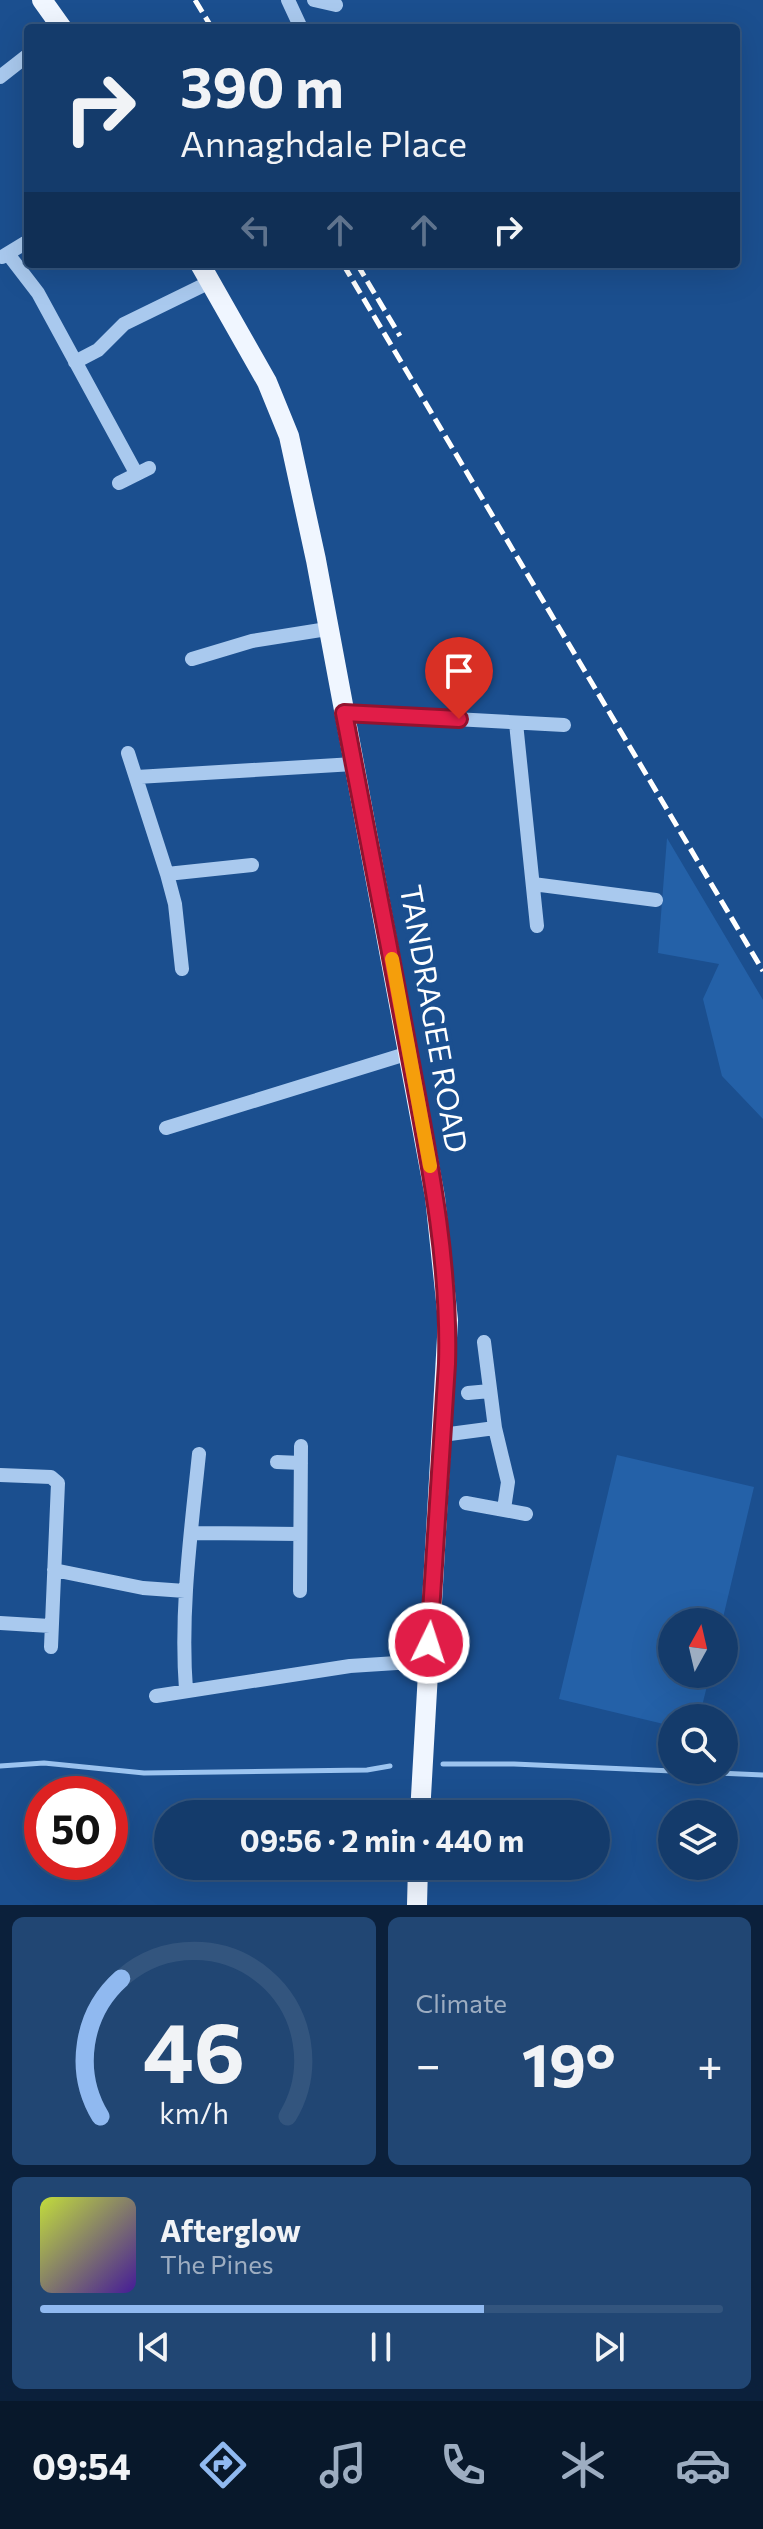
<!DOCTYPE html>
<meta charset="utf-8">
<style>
body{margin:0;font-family:Commissioner,sans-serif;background:#214673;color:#f1f3f6;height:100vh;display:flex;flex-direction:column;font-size:30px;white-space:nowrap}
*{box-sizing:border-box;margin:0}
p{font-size:26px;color:#9dadc1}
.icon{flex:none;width:44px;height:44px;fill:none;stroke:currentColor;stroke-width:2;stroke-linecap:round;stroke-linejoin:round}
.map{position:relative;height:1905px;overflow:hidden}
.sheet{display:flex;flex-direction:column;gap:12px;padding:12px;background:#0b203b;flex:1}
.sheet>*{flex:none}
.hud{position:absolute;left:24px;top:24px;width:716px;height:244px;border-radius:8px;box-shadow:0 8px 32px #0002,0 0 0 2px #33557e;background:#143b6b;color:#f1f3f6;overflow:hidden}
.needle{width:52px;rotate:8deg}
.buttons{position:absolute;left:658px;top:1608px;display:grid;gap:16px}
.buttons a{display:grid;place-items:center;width:80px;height:80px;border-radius:50%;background:#143b6b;box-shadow:0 8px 32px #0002,0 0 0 2px #33557e;font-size:40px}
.speed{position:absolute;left:24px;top:1776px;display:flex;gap:16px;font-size:40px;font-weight:700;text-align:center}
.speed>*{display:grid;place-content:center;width:104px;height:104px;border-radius:50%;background:#143b6b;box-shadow:0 8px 32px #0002,0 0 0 2px #33557e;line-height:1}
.speed .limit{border:12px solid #d22;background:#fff;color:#111}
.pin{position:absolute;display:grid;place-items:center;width:68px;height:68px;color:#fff;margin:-82px -34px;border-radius:50% 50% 50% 0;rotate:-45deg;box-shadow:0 0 8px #0007}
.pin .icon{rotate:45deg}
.me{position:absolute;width:88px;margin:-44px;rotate:4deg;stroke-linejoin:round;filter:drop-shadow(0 0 6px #0008)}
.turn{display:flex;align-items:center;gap:28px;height:168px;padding:0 24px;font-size:36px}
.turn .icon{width:104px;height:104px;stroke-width:2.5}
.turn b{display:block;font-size:56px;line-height:68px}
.lanes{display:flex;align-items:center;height:76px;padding:0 24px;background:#0003;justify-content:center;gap:40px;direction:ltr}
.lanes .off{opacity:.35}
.big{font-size:60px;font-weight:700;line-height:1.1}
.sheet .widget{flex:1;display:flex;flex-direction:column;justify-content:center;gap:12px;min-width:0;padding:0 28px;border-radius:12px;background:#214673}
.sheet .dial{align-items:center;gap:0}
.dial svg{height:208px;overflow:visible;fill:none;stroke:#33557e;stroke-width:7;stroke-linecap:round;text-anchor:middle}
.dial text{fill:#f1f3f6;stroke:none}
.song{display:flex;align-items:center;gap:24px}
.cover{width:96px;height:96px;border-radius:12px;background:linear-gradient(135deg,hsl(70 70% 55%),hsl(260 70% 35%))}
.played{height:8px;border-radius:4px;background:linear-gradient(90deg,#90b9f0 65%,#33557e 65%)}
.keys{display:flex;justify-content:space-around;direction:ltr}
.heat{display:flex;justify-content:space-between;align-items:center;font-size:44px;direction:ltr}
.sheet .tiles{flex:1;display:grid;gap:12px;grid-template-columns:1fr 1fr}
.widget:last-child{grid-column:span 2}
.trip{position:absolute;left:154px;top:1800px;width:456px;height:80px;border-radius:40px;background:#143b6b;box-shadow:0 8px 32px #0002,0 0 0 2px #33557e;font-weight:700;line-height:80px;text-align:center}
.dock{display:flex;height:128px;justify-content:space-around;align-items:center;background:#08182b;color:#9dadc1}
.dock .icon{width:56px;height:56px}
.dock .selected{color:#90b9f0}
.dock b{font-size:36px;color:#f1f3f6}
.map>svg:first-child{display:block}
</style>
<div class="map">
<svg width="763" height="1905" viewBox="0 0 763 1905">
<rect width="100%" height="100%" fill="#1b4f8f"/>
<path fill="#2461a8" d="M667,838l96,162v119l-41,-43 -19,-77 16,-35 -61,-11z
M617,1455l137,32 -32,135h-50v52h38l-11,44h-27v8l-113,-27z"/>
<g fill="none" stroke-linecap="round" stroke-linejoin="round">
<path stroke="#9cc4f0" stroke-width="5" d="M443,1764h71l249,11
M0,1766l44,-3 100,10 223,-3 23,-4"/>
<path stroke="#a9c9ee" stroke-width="14" d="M288,0l13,28
M314,0l22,5
M0,77l28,-22
M8,254l30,39 98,180
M2,257l23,-14
M75,362l23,-12 26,-26 86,-42
M119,483l30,-15
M192,659l60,-18 75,-12
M344,713l220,12
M516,723l21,203
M128,753l39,121 8,30 7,65
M137,777l217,-13
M167,874l85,-9
M533,884l123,16
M166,1128l243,-75
M484,1342l11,86
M468,1393l22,-2
M442,1435l53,-7 13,54 -4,27
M277,1462l24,1
M0,1475l51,2 7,6 -7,164
M466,1503l60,11
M191,1533l109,1
M54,1570l89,18 42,3
M300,1591l1,-145
M0,1623l50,3
M186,1690c-6,-79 5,-158 13,-236
M156,1696l194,-30 78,-5"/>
<path stroke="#f0f6ff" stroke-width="20" d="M42,0l20,28
M200,264l67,118 22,54 27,124 119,637 13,123 -28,494
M417,1905l1,-39"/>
<path stroke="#fff" stroke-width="5" stroke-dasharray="14 6" stroke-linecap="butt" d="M195,0l17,28
M343,264l420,707
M357,264l43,72"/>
</g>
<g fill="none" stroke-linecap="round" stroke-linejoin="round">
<g stroke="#92132f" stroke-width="20">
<path id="route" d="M429,1643l18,-279c3,-103 -18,-205 -37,-306 -22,-115 -43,-230 -66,-345l115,6"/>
</g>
<use href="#route" stroke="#e11d48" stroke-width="14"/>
<path stroke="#f59e0b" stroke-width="14" d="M392,959l38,207"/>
</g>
<g text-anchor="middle" stroke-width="8" stroke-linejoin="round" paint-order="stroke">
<g font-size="30" fill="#fff" stroke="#1b4f8f">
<text transform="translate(433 1019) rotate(80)" y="10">TANDRAGEE ROAD</text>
</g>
</g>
</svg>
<div class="buttons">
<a><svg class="needle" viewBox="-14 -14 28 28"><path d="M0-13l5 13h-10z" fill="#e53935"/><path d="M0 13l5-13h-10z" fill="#9dadc1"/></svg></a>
<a><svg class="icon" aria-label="search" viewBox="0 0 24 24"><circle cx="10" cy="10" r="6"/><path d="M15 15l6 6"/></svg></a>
<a><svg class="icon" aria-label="layers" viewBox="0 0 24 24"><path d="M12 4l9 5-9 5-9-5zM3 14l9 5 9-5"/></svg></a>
</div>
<div class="speed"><div class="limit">50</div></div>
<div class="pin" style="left:459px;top:719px;background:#d93025"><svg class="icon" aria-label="arrive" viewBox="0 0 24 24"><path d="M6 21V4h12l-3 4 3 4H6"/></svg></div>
<svg class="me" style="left:429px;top:1643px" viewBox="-20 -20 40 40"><circle r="17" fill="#e11d48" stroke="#fff" stroke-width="3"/><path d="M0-11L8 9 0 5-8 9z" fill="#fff"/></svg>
<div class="trip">09:56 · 2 min · 440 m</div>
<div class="hud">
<div class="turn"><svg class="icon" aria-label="right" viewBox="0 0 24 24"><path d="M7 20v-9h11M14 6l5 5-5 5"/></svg><div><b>390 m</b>Annaghdale Place</div></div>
<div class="lanes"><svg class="icon off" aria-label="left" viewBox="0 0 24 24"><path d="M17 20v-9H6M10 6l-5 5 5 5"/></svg><svg class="icon off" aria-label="ahead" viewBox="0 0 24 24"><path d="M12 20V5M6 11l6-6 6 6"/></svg><svg class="icon off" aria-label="ahead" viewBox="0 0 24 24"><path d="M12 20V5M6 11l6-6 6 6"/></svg><svg class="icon" aria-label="right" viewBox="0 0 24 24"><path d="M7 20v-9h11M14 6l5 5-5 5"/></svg></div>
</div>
</div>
<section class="sheet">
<div class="tiles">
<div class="widget dial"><svg viewBox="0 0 100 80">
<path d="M14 69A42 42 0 1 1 86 69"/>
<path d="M14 69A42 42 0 0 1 22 16" stroke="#90b9f0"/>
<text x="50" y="56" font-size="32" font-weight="700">46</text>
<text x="50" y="72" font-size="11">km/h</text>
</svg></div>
<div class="widget"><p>Climate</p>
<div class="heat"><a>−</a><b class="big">19°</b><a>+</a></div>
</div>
<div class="widget">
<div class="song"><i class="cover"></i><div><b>Afterglow</b><p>The Pines</p></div></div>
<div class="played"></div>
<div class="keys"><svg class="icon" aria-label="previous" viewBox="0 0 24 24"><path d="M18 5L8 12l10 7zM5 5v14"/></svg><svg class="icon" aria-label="pause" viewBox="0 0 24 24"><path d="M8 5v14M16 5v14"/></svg><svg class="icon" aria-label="next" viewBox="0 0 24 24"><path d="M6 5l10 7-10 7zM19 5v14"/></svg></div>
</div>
</div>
</section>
<nav class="dock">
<b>09:54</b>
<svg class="icon selected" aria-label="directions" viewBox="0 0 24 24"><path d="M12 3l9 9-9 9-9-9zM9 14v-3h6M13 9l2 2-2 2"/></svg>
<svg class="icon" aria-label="music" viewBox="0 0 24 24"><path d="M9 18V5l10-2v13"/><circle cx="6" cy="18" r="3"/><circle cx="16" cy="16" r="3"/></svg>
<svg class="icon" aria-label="phone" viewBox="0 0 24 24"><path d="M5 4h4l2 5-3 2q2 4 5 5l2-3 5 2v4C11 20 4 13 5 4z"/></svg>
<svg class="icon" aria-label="climate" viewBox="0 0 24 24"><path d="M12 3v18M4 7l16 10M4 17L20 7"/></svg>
<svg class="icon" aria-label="car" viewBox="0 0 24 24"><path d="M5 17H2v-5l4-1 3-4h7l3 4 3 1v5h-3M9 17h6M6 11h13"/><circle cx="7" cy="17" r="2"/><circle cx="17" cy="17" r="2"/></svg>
</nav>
